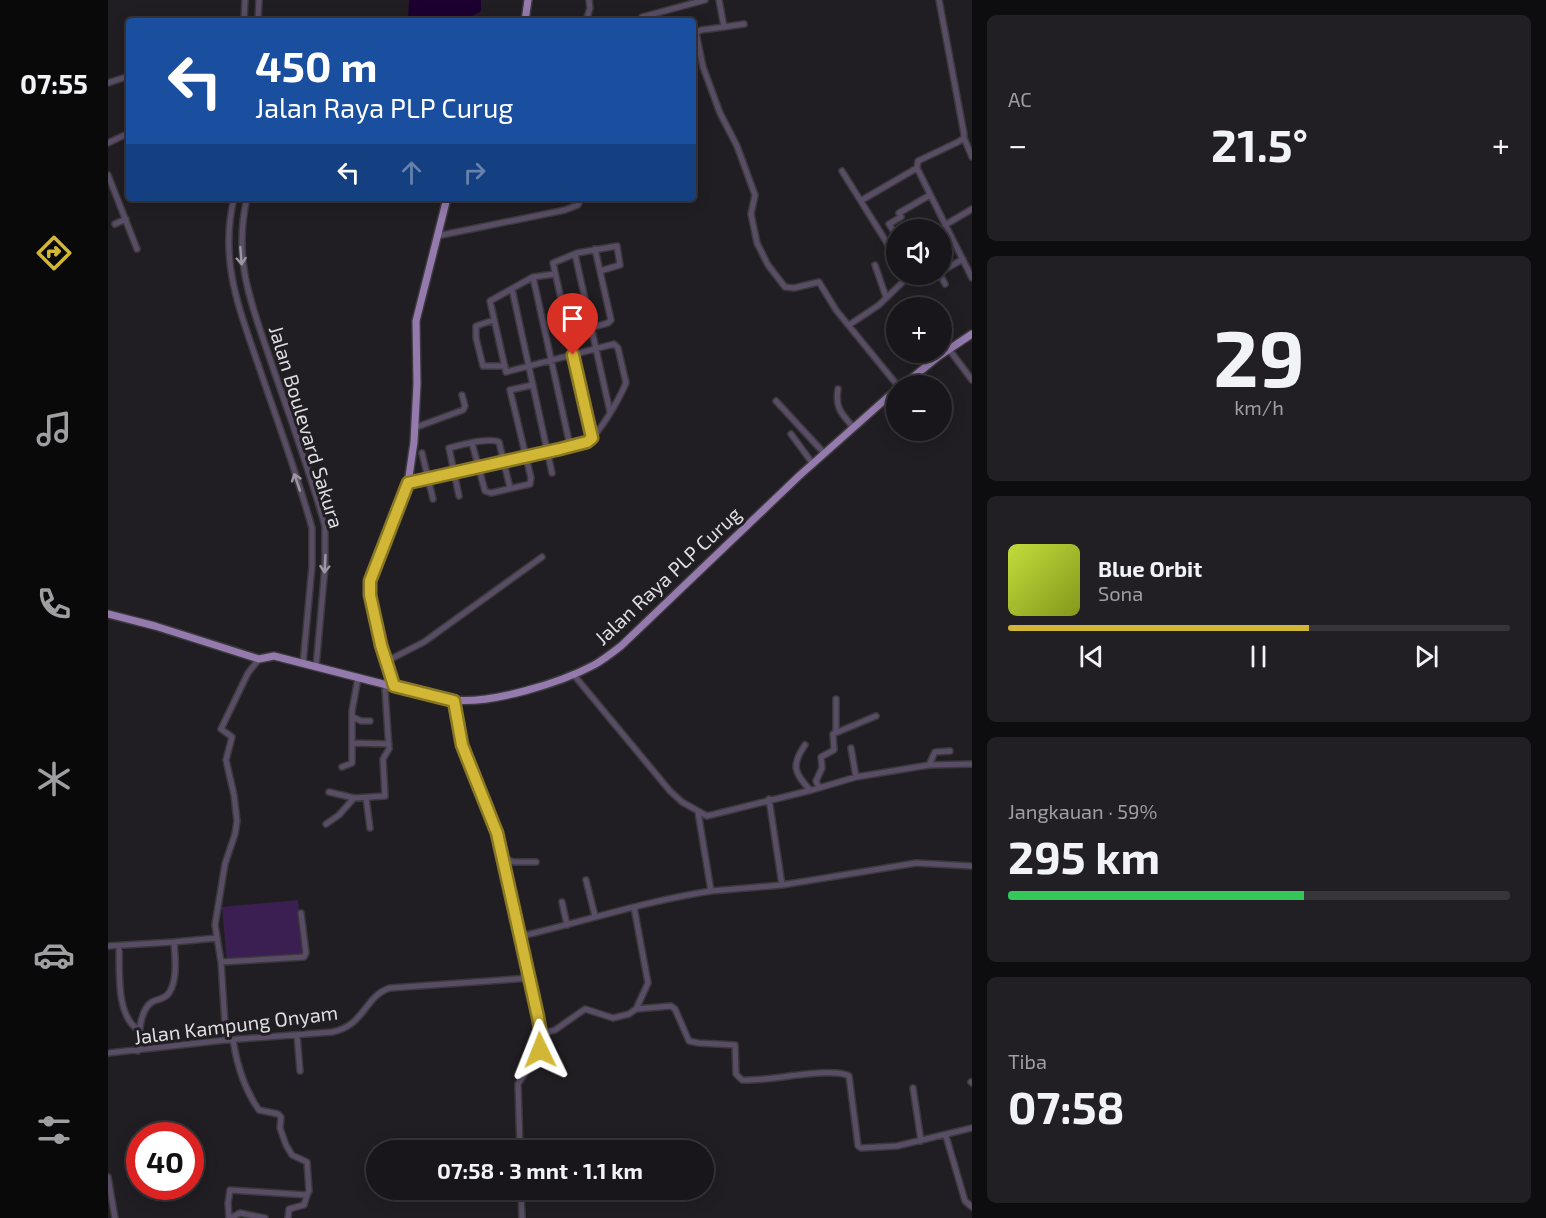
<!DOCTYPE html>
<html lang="id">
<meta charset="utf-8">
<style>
body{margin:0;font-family:"Exo 2",sans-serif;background:#211f23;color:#f1f3f6;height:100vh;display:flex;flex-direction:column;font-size:22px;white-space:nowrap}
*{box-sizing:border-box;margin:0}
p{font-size:20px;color:#9f9fa2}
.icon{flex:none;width:33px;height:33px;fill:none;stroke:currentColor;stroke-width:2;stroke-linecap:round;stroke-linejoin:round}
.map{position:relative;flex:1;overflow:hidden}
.panel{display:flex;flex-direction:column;gap:15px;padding:15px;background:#0d0c0e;width:574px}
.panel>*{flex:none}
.top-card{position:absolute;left:18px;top:18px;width:570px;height:183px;border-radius:6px;box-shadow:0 3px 15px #0003,0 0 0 2px #363539;background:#1a4fa0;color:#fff;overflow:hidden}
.fabs{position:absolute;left:778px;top:219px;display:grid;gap:12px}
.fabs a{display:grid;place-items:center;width:66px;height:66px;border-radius:50%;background:#18161a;box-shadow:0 3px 15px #0003,0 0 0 2px #363539;font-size:30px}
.speed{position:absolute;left:18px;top:1122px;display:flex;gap:12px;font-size:30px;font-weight:700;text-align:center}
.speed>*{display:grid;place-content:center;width:78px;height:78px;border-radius:50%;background:#18161a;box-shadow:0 3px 15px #0003,0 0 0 2px #363539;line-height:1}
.speed .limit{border:9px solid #d22;background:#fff;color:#111}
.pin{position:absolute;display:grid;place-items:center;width:51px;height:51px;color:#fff;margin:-62px -26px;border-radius:50% 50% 50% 0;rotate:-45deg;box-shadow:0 0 6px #0007}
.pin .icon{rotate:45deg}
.me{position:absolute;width:66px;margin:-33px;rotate:358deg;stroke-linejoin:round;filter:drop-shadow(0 0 4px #0008)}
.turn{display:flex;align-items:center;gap:21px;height:126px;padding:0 30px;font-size:27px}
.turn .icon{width:78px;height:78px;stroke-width:2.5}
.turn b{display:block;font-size:42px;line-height:51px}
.lanes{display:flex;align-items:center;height:57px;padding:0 30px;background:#0003;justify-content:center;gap:30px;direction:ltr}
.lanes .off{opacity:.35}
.big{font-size:45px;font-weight:700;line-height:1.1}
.panel .widget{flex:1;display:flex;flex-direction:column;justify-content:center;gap:9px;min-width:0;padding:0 21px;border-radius:9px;background:#211f23}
.panel .dial{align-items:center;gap:0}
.dial b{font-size:78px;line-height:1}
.song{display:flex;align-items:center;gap:18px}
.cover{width:72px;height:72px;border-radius:9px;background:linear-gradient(135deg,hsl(70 70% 55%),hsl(70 70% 35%))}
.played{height:6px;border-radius:3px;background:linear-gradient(90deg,#d2b736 60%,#363539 60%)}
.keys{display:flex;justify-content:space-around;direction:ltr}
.heat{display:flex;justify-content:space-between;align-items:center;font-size:33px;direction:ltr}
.charge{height:9px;border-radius:4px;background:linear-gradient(90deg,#34c759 59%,#363539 0)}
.trip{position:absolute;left:258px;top:1140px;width:348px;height:60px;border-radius:30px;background:#18161a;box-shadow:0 3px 15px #0003,0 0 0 2px #363539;font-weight:700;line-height:60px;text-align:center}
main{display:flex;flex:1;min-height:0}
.dock{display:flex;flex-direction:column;width:108px;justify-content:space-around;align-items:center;background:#0a090a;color:#9f9fa2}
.dock .icon{width:42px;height:42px}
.dock .on{color:#d2b736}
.dock b{font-size:27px;color:#f1f3f6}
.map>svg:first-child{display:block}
</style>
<main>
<nav class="dock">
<b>07:55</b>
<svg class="icon on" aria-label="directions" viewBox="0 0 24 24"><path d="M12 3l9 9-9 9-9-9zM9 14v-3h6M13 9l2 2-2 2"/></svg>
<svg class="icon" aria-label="music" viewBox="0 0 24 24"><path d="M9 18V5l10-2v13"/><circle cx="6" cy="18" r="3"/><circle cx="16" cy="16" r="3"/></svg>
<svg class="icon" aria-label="phone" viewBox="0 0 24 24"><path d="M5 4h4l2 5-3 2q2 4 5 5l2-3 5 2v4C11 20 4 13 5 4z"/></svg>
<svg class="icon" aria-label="climate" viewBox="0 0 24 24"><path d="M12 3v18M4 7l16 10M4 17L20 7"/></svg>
<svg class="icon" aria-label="car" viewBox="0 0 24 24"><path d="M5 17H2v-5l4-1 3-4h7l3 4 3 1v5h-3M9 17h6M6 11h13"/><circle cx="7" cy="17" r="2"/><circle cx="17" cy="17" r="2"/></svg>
<svg class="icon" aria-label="filters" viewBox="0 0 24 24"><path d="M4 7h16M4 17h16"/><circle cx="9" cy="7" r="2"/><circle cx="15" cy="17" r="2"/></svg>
</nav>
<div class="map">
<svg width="864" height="1218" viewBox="0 0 864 1218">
<rect width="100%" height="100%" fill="#201e22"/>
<path fill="#3b1f53" d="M190,900l5,54 -76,7 -5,-54z"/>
<path fill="#1c0030" d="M301,0h72v11l-17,10h-56z"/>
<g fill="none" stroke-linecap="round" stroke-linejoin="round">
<g stroke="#3b393c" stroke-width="8">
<path id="minor" d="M611,0l5,27 20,-3
M831,0l25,134v4l-6,4 -40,19 -1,7 55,110
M136,21l1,-21
M150,21l1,-21
M478,21l4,-13 -1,-8
M533,21l1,-4 63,-17
M616,27l-23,3 -5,3 1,4 6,30 17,46 17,33 18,49 -4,19 6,29 11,22 17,22 9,1 25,-6 17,28 62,76
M0,83l21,-7
M856,138l8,19
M0,143l21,-10
M734,171l55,88
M0,175l29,74
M126,198c-15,63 5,110 25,169 18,53 38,107 53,161v38l-9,98
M139,198c-15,65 6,109 26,170 18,52 37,104 52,158v41l-9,100
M754,200l55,-32
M7,224l11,-5
M837,225l27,-16
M329,236l128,-26 13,-5 3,-7
M789,237l-8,-13 12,-7 -2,-4 31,-18
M834,249l10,-9
M467,254l35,158
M767,265l11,32
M834,271l21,-12
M447,274l-22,3 37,169
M832,274l5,10
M404,289l40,184
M386,320l-18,6v12l7,28h22
M741,325l30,-20 32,-31
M482,328l18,-5 3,-3 -16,-71
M843,348v4l21,28
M730,389c-3,19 3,24 15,38
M668,401l48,52
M306,428l49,-18 2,-4 -3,-11
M683,434l22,30
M484,438l-39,-175 24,-10 40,-7 3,19 -20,6
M364,443l13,48 6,2 39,-9 1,-6 -21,-88 23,-5
M314,453l11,46
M300,483l179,-41c14,-10 32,-43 39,-59l-8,-35 -4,-4 -108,28 -16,-71 43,-24
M351,496l-10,-48c11,-3 40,-11 50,-6l11,46
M277,662l39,-20 118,-85
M465,674l97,117 12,11 25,14 105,-26 44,-13 73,-12 43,-1
M346,701l8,44 35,88 25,103 19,98 -1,16 -22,34 2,66
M245,717l8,4h9
M728,732v-33
M245,743l36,1
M697,745c-14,20 -11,28 5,45
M743,748l5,29
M821,765l6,-13 15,-1
M234,767l10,-4v-52l6,-33
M711,788l-3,-7 6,-13 -1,-11 13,-7 -1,-16 43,-18
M221,792l25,6 31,-2 -2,-37 6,-10 -4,-59 3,-5
M258,798l4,30
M218,824l13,-9 15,-17
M395,858l11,4h22
M478,880l9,36
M674,885l134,-22 56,3
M603,891l71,-6 -13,-86
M454,902l5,23
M526,907l14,76 -12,26
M414,936c63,-15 124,-35 189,-45l-13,-79
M0,946l66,-4
M11,946c1,24 -4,71 21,85
M113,962l83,-5 2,-4 -5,-40
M433,1034l14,-4 30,-21 28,9 16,-4 7,-5 35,-3 4,3 14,32 10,2 36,2 1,29 6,6c24,2 91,-14 107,-4l8,62 1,8 3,2 36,-2 75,-18
M189,1035l3,36
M118,1040l-5,-78 -6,-37 10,-61 10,-30 2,-13 -3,-26 -8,-35 6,-23 -11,-8 27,-56 11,-14
M30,1051c1,-14 1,-41 14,-49 6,-3 13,-3 17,-9 9,-14 6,-35 5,-51l43,-4
M0,1053l118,-13 106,-8c33,-6 32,-36 58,-44l140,-10
M863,1082l1,1
M805,1088l8,53
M838,1136l19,65 7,6
M0,1177l7,41
M413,1190l1,28
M121,1218l-1,-15 2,-13 77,5 2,-4 -2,-29 -15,-7 -6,-10 -6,-17 1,-11 -3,-3 -19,-4c-15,-21 -22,-45 -26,-70
M123,1218l9,-5 25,5
M180,1218l1,-9 15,-4 3,-10"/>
</g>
<g stroke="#3b393c" stroke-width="10">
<path id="major" d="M417,21l3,-21
M794,386l37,-30 33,-22
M0,614l47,12 104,33 15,-3 156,40c8,2 16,4 23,4 39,4 107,-17 141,-35 9,-5 18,-12 27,-19l179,-171 97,-86
M286,686c-10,-27 -26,-77 -24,-105l38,-98 6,-41 3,-58 -1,-63 31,-123"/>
</g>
<use href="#minor" stroke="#594d66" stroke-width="5"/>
<use href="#major" stroke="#947aad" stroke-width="7"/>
</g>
<defs><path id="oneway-shaft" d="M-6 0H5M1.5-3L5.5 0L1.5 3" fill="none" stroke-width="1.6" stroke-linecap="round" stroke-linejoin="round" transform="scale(1.5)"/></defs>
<g stroke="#9c95a2">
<use href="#oneway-shaft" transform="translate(133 256) rotate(86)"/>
<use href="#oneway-shaft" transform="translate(189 482) rotate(-109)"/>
<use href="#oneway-shaft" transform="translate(217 564) rotate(93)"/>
</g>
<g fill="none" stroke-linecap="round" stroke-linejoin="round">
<g stroke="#887723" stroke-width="15">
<path id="route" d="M432,1050l1,-16 -3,-17 -41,-184 -35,-88 -8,-44 -60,-15 -13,-41 -11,-50v-14l38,-98 152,-34 27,-7 5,-4 -19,-83"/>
</g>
<use href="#route" stroke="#d2b736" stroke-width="10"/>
</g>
<g text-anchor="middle" stroke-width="6" stroke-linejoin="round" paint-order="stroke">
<g font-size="20" fill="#dedddf" stroke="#201e22">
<text transform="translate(198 427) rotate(73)" y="7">Jalan Boulevard Sakura</text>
<text transform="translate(560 576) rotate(-43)" y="7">Jalan Raya PLP Curug</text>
<text transform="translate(128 1025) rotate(-7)" y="7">Jalan Kampung Onyam</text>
</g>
</g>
</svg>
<div class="fabs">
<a><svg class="icon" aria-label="sound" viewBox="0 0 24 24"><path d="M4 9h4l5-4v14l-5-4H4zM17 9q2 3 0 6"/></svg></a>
<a>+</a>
<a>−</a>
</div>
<div class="speed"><div class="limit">40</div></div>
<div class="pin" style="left:465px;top:355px;background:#d93025"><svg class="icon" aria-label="arrive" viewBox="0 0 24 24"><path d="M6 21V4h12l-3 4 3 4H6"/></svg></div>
<svg class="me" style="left:432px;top:1050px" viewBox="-20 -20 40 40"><path d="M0-17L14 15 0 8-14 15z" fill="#d2b736" stroke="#fff" stroke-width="4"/></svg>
<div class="trip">07:58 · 3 mnt · 1.1 km</div>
<div class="top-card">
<div class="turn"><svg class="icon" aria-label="left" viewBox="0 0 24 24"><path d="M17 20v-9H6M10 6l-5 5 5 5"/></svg><div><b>450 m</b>Jalan Raya PLP Curug</div></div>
<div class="lanes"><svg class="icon" aria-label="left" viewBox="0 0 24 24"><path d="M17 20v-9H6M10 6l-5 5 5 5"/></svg><svg class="icon off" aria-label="ahead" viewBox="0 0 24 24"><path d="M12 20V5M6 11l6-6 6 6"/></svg><svg class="icon off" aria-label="right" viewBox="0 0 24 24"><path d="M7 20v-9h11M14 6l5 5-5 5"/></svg></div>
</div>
</div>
<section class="panel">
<div class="widget"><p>AC</p>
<div class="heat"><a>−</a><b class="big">21.5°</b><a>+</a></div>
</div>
<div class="widget dial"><b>29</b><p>km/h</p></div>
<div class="widget">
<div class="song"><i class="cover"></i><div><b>Blue Orbit</b><p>Sona</p></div></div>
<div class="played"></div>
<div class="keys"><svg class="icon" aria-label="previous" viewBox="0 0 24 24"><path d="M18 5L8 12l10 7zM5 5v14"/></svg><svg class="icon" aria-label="pause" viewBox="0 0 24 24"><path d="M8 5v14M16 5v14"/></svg><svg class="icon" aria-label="next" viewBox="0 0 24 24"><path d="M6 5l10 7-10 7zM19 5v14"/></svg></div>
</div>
<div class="widget"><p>Jangkauan · 59%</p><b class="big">295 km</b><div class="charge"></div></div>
<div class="widget"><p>Tiba</p><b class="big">07:58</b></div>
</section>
</main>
